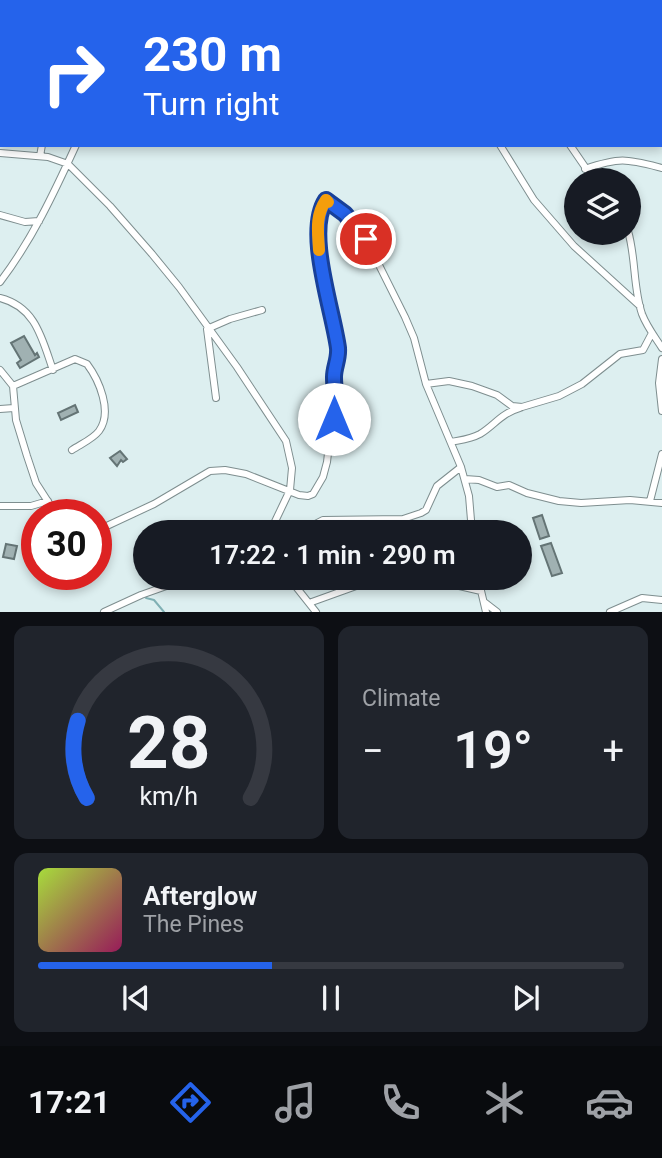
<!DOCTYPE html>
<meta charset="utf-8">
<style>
body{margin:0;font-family:Roboto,sans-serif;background:#20242c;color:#f1f3f6;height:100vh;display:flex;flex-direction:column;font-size:26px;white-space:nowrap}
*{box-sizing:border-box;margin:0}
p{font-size:23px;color:#9ea1a6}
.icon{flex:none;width:38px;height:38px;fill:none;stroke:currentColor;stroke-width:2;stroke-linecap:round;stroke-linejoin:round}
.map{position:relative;height:612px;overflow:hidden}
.drawer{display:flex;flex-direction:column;gap:14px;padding:14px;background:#0d0f14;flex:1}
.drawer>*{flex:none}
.top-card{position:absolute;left:0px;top:0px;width:663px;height:147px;box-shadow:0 4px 10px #0003;background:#2563eb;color:#fff;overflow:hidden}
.fabs{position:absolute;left:564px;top:168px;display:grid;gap:14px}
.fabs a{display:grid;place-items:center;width:77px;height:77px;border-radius:50%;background:#171b24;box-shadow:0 4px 10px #0003;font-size:35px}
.speed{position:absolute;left:21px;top:499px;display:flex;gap:14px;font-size:35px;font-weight:700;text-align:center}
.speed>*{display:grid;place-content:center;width:91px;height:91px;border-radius:50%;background:#171b24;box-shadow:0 4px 10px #0003;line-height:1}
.speed .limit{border:10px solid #d22;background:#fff;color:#111}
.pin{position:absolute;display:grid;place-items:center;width:60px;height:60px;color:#fff;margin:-30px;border:4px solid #fff;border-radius:50%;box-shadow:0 2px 7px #0007}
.me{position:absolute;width:77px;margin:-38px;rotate:0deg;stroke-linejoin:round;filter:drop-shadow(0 0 5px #0008)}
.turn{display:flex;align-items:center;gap:24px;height:147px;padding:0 28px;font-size:32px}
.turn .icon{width:91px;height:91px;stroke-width:2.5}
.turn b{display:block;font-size:49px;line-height:60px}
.big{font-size:52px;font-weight:600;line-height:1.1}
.drawer .tile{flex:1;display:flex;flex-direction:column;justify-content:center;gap:10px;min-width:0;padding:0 24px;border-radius:14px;background:#20242c}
.drawer .dial{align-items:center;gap:0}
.dial svg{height:182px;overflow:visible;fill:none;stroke:#363941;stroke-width:7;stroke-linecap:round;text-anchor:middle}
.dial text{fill:#f1f3f6;stroke:none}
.song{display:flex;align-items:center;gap:21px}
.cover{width:84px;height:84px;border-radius:10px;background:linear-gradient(135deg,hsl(80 70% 55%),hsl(330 70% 35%))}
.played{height:7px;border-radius:4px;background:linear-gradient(90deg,#2563eb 40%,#363941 40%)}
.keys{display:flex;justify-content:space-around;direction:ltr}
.heat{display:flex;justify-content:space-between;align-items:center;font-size:38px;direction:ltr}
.drawer .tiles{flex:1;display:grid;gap:14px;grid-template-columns:1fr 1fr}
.tile:last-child{grid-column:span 2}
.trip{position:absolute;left:133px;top:520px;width:399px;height:70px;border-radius:35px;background:#171b24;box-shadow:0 4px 10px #0003;font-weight:600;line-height:70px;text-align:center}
.dock{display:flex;height:112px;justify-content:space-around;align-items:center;background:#090b0e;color:#9ea1a6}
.dock .icon{width:49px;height:49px}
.dock .on{color:#2563eb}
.dock b{font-size:32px;color:#f1f3f6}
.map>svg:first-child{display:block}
</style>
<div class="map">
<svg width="662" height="612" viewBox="0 0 662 612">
<rect width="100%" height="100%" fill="#ddeff0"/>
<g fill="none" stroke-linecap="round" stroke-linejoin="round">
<path stroke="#80b0b4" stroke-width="2" d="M146,598l8,2 10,12"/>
</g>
<path fill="#a0b1b2" stroke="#647475" stroke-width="2" d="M24,336l11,19 2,-2 2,4 -19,11 -3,-5 4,-3 -10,-17z
M75,405l3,7 -17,8 -3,-7z
M120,451l7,8 -4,3 -2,-2 -4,6 -7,-8z
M542,515l7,21 -9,3 -7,-21z
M551,543l11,30 -10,3 -11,-30z
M6,544l11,2 -3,13 -11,-2z"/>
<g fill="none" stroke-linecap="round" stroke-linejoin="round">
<g stroke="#7e8e8f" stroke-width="8">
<path id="street" d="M312,0l4,2
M465,2v-2
M500,145l34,55 40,46 66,60
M570,145l24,35
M0,153l48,4 20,7 42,42 42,48 27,33 58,80 49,74 6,27 -2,22 -20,42
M40,156l2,-11
M585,169c36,-12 41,-10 77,-1
M0,215l25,7 14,-1
M628,231c8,27 5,57 14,83 5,13 13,23 20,34
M0,282c32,-42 54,-89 76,-137
M0,298c36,9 42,41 53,72
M662,359l-3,24 3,28
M0,370l13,16 3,34 11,36 9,27 20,31
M426,384l23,-3 23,5 25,9 15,11 10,1 37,-11 23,-12 38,-30 23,-4 9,-17
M13,386l62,-27 12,5c12,16 26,48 12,67 -6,8 -18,13 -27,19
M216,398l-9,-69 23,-10 32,-9
M0,409l14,-1
M451,442c10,-2 20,-3 29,-8 16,-10 20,-20 40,-26
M465,479l14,1 18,7 12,-2 18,8 32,8 22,2 49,-3 32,3
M650,501l12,-47
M0,506h31l17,-5
M96,531l58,-27 56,-33 15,-1 21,4 53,21 9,1 5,-2 10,-17 4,-15 3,-26 7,-29 -3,-28 5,-17 -1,-14c-6,-37 -33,-117 -12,-148l19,14 21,25 39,78 9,21 12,46 35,83 8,29 3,36
M300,532l23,-12 80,-1 18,-6 5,-3 11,-24 24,-19
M289,578l27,34
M478,578l8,34
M484,602l13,10
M309,603l50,-18 24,-4 52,5 20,-1 26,6
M104,612l37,-17 48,-17
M610,612l32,-14 20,2"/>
</g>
<use href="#street" stroke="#fff" stroke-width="6"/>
</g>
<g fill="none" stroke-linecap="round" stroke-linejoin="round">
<g stroke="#184099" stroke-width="18">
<path id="route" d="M334,419c4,-16 0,-27 0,-42 0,-10 5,-18 4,-29 -5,-38 -33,-116 -12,-148l19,14 21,25"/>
</g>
<use href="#route" stroke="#2563eb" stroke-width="12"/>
<path stroke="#f59e0b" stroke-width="12" d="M319,250c-1,-18 -4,-34 7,-50l2,2"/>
</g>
</svg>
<div class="fabs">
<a><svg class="icon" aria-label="layers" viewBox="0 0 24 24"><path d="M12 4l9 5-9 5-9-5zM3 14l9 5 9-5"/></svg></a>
</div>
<div class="speed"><div class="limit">30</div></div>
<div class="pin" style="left:366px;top:239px;background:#d93025"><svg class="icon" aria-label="arrive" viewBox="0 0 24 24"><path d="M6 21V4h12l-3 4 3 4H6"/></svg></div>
<svg class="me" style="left:334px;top:419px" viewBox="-20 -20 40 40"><circle r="19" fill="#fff"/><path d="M0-13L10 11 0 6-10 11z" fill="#2563eb"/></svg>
<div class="trip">17:22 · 1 min · 290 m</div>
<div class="top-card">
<div class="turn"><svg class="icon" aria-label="right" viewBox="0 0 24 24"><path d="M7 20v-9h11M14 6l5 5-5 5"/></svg><div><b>230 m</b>Turn right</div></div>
</div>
</div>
<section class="drawer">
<div class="tiles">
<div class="tile dial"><svg viewBox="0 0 100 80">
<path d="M14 69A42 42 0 1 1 86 69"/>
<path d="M14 69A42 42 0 0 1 10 35" stroke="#2563eb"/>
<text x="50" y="56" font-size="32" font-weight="700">28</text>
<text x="50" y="72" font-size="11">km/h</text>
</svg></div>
<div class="tile"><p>Climate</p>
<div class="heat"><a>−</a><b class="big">19°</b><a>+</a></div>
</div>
<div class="tile">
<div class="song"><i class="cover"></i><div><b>Afterglow</b><p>The Pines</p></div></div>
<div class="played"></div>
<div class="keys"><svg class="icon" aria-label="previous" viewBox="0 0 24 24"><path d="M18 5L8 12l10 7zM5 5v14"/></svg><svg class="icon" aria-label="pause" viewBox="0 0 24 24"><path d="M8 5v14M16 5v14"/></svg><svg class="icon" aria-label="next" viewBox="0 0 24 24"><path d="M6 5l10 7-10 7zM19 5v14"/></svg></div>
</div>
</div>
</section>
<nav class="dock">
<b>17:21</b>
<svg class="icon on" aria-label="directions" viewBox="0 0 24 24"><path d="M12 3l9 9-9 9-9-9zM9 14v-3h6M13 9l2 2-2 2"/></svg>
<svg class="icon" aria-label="music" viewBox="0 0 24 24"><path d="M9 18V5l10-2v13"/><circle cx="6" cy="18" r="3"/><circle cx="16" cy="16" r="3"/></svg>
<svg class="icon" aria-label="phone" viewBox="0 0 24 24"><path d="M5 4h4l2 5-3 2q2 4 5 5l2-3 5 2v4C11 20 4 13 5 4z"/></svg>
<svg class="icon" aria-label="climate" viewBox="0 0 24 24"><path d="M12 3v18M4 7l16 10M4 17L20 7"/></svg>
<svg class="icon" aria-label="car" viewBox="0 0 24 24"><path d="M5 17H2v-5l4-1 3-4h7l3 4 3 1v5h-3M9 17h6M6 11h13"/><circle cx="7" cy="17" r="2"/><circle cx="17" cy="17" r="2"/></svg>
</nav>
